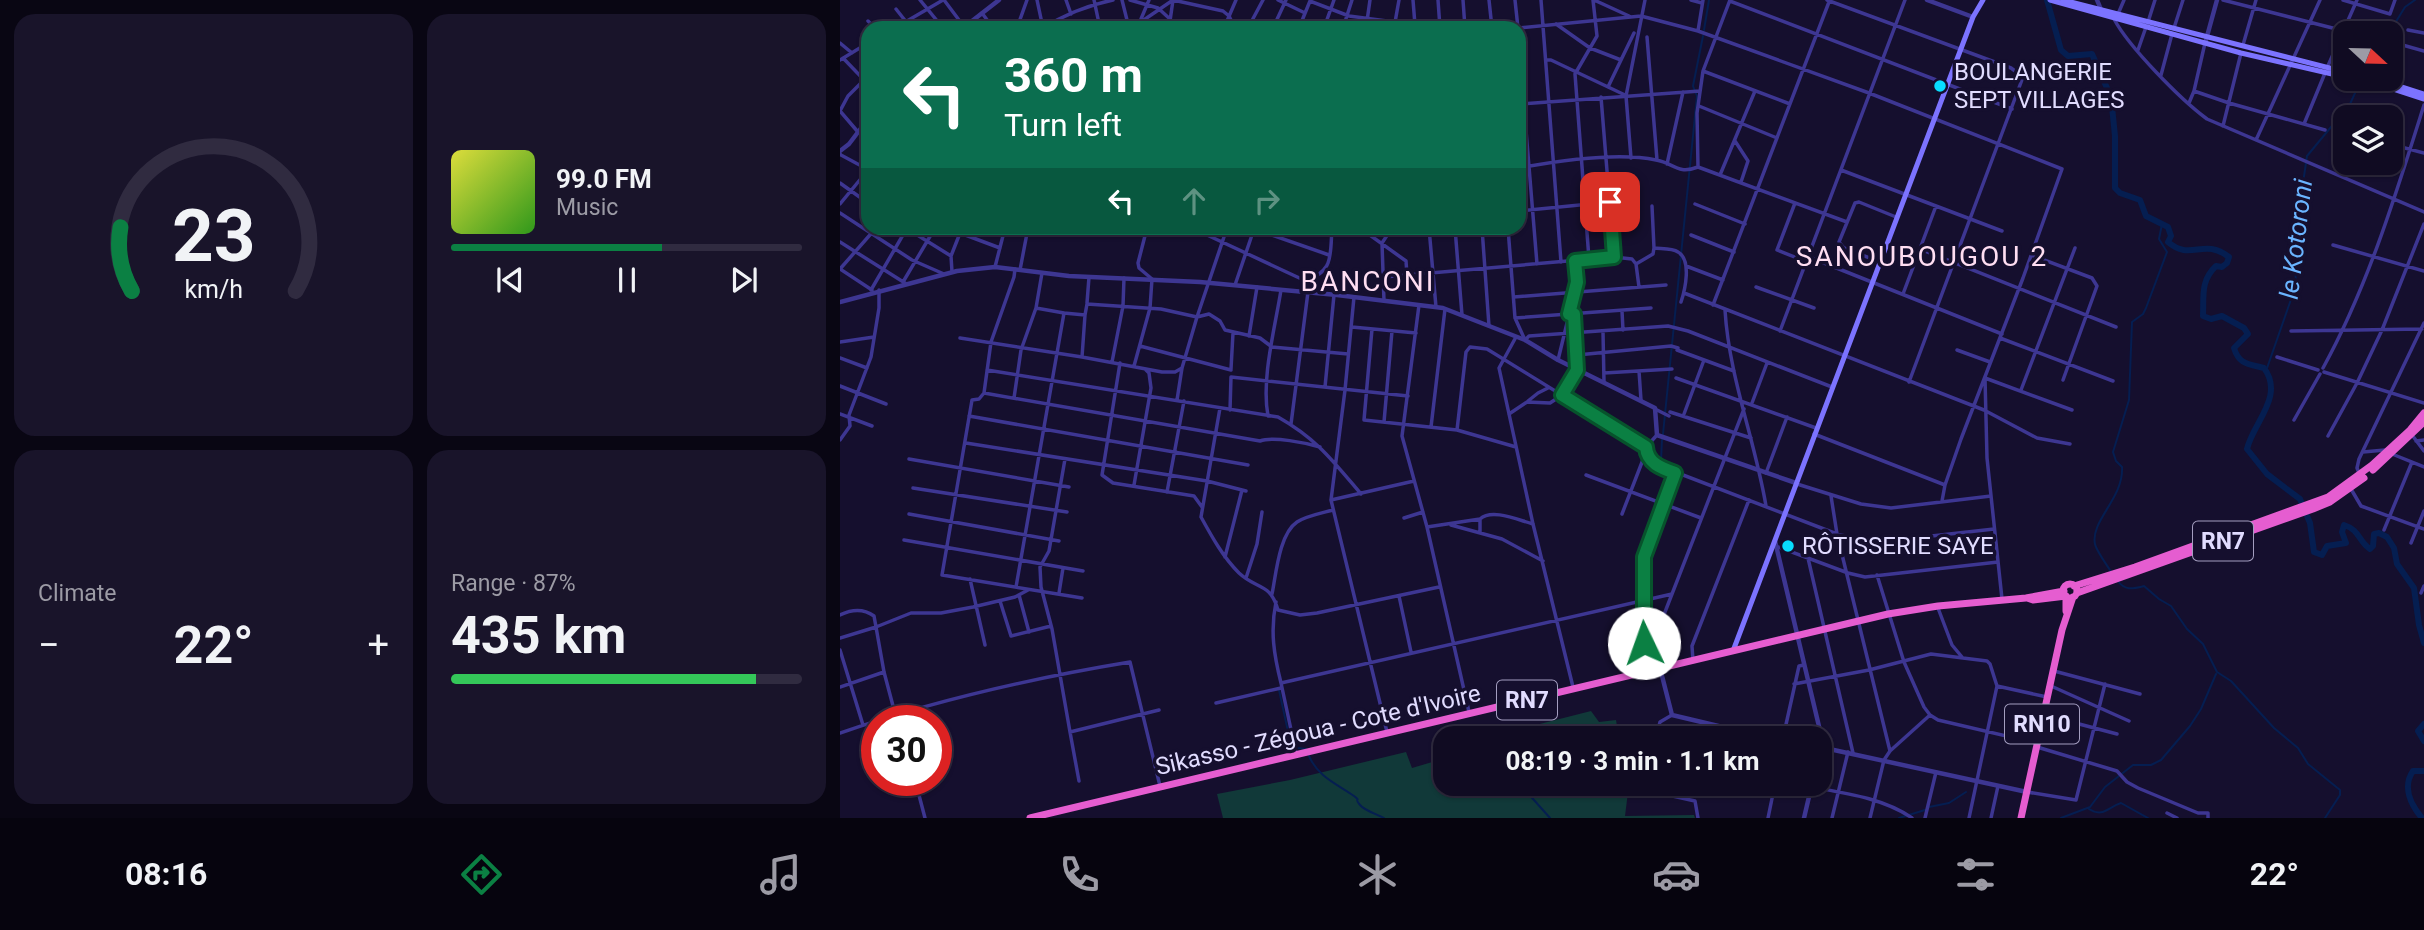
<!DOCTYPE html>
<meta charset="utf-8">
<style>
body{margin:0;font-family:Roboto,sans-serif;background:#19142a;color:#f1f3f6;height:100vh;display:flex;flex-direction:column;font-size:26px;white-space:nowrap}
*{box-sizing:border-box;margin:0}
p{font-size:23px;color:#9c9ba5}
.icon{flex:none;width:38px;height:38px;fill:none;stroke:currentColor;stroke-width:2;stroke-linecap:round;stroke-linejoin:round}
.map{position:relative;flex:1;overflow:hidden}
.details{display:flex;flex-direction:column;gap:14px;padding:14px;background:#090613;width:840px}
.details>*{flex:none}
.banner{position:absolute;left:21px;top:21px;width:665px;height:214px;border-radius:21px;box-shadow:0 2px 5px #0004,0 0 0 2px #302b40;background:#0b6e4f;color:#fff;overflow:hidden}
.needle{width:46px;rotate:112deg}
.tools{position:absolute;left:1493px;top:21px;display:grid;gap:14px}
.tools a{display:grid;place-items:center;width:70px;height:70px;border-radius:14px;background:#100b22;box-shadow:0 2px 5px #0004,0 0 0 2px #302b40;font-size:35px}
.speed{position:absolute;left:21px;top:705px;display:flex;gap:14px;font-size:35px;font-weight:700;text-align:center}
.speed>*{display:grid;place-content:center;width:91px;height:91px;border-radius:50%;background:#100b22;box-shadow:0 2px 5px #0004,0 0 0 2px #302b40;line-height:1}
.speed .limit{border:10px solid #d22;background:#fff;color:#111}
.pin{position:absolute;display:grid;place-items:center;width:60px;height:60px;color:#fff;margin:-30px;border-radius:14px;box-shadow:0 4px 10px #0006}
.me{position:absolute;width:77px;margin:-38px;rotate:357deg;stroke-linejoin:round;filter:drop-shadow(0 0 5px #0008)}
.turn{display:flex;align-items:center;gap:24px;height:147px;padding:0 28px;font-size:32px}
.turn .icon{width:91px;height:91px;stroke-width:2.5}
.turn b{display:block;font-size:49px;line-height:60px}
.lanes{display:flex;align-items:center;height:66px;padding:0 28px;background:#0003;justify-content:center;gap:35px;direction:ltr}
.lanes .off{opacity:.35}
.big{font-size:52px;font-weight:700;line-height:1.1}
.details .widget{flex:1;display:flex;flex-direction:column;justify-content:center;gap:10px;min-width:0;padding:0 24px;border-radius:21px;background:#19142a}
.details .dial{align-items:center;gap:0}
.dial svg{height:182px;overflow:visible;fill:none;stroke:#302b40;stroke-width:7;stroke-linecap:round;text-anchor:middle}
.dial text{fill:#f1f3f6;stroke:none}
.song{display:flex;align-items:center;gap:21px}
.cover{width:84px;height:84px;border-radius:10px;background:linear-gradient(135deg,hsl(60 70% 55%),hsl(110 70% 35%))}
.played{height:7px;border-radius:4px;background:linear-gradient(90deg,#0b8043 60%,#302b40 60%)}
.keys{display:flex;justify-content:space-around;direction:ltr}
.heat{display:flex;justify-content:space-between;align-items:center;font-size:38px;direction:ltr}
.charge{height:10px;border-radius:5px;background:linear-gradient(90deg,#34c759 87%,#302b40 0)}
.details .tiles{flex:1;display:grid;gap:14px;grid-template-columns:repeat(2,1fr)}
.trip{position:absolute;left:593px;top:726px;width:399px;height:70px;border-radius:21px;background:#100b22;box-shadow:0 2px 5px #0004,0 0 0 2px #302b40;font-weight:700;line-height:70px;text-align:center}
.dock{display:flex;height:112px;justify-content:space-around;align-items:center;background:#06040e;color:#9c9ba5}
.dock .icon{width:49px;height:49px}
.dock .selected{color:#0b8043}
.dock b{font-size:32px;color:#f1f3f6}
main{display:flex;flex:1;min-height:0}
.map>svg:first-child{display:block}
</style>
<main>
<section class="details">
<div class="tiles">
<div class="widget dial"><svg viewBox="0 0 100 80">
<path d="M14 69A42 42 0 1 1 86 69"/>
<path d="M14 69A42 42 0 0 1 9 41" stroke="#0b8043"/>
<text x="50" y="56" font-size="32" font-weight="700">23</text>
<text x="50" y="72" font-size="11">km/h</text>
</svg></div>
<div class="widget">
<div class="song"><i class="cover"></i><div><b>99.0 FM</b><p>Music</p></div></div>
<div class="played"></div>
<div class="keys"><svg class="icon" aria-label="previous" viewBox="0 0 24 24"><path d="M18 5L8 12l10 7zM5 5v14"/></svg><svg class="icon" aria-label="pause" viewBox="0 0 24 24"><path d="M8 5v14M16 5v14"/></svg><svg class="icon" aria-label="next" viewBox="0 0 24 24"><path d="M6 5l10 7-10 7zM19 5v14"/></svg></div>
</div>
<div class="widget"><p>Climate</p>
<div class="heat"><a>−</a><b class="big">22°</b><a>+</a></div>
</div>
<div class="widget"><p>Range · 87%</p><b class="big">435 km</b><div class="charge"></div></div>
</div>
</section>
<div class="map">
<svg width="1584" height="818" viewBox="0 0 1584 818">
<rect width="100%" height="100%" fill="#150f2e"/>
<path fill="#113939" d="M751,711l8,11 17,-2 3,18h-134z
M605,749l1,35h183l-4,32 69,-1 1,3h-472l-6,-24 73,-14 116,-28 6,16 27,-8 -2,-9z"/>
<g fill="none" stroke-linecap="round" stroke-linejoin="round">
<path stroke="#051e51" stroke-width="2" d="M864,30l5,-30
M1549,33l16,-26 10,-7
M1426,371l30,-86 -2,-41 13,-88 43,-52 11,-24
M823,434l34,-338 -4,-10 10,-50
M821,461l1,-22
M1272,573c-4,-6 -16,-23 -17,-29 -5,-23 29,-46 27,-77l-6,-6 -3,-9 16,-52 3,-78 11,-8 3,-6 21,-56 -8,-13 3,-15
M1277,580c8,11 15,9 27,6l15,13 12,7 16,23 16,15 14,28 14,9 43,47 24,20 10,16 32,26v5l-15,23
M439,690l13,60
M458,748l8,1
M469,756c9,21 28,28 45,40 8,6 -1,1 6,9 5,6 17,9 24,13
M669,784l16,6 25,28
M1089,807l20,-4 17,-11
M1249,809c14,9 19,-2 32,-6l27,15
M1059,818l26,-8
M1221,818l29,-11 15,-20 28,-22h18l10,-5 29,-34 11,-17 15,-35"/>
<path stroke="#051e51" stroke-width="6" d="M1207,0l14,50 7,6 24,-2 19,43 4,39v52l5,5 20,7 6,16 22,11 3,9 -3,6c23,20 35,-5 61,15l-2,6 -5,4 -6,-1c-16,15 -12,31 -13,50l8,3 11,-3 22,12 4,6 -14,14c5,17 15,16 30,20 21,28 -11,55 -17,81l20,25 33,25 10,24 4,29 8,3 5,-9 19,-3 -4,-11 2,-7c16,5 14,16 26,24l3,-3 1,-12 5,-1 8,4 7,11 3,16 17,24 5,37 5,18
M1584,724l-6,7 6,10
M1582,818c-11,-13 -20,-31 -9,-47h11"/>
<path stroke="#3d3692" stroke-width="3.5" d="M80,0l23,28
M104,0l21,28
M197,0l6,28c21,-13 46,-23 70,-28
M226,0l5,14
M254,0l6,28
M282,0l7,28
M290,0l28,8 12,11
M333,0l50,11 6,5 6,12
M438,0l27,13
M573,0l2,25
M598,0l2,28
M623,0l2,28
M649,0l3,28
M675,0l3,28
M701,0l20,262
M754,0l35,16
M851,0l11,3
M987,0l184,68 12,9 -114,305
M1383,0l129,33
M1503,0l47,14 5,-14
M470,1l39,15 61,8 10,4
M890,1l282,108
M56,9l15,19
M142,13l11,15
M1278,14l6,-14
M301,19l8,-19
M1274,19c15,28 66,80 93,100l217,93
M28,21l7,7
M1308,22l7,-22
M716,24l34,24 31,12
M55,28l48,-28
M177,28l10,-28
M292,28l41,-28
M329,28l4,-28
M384,28l12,-28
M408,28l15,-28
M433,28l13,-28
M459,28l11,-27
M484,28l10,-28
M503,28l9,-28
M526,28l4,-28
M554,28l5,-28
M679,28l122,-12 57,15 171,62 193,76 -39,109 -62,161 -16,46 -3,16
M1334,28l9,-28
M1568,30l16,3
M858,31l5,-31
M807,37l10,123
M0,43l12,10
M1559,44l25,7
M679,45l18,219
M1403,45l13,-45
M1298,50l8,-23
M3,58l25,26
M0,60l28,-17
M706,60h5l74,35
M1487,68l30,-68
M863,71l87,33
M1321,75l11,-41
M768,87l26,-54
M1354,91l35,12 96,27
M761,97l13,160 18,2 4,5 3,23
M1349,103l5,-12 11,-48
M679,104l181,-13
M859,106l78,32
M0,111l8,-15 16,-16
M0,111l18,21
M1464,124l21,-51
M1383,126l18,-73
M1501,131l4,1
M1416,140l64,-140
M895,141l13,20 -7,21
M1550,144l34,9
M0,154l1,1 26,14 1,1 -28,34
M791,158l-5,-62 19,-96
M827,164l16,-72
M858,167l-1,-54 6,-42 27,-71
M679,168c38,-7 100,-16 137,-8 18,3 21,15 42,7l149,55
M1001,170l161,61
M880,175l35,-84
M0,183l28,20
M955,203l-18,47 30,12
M855,204l50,20
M679,211l91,-9
M0,213l72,47 32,14
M66,228l45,28
M111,228l9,5 40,15
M352,228l116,54
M412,228l77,27
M520,228l46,33 1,14
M589,228l7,79
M615,228l7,87
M642,228l7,98
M668,228l7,90 10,22 4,-4 139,-10 20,5 144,56
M851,235l43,17
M0,242l65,41
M1493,245l91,26
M814,248c7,1 18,0 24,4 14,8 7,38 3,50
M1080,249l196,78
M1191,255l61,23 5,8 -34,94
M969,257l193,77
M749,259l-14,-185 22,-38 -4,-36
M1040,262l-36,-14 -5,-6 16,-39 4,-1 37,15
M796,264l17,-10 1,-6 -2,-42
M846,266l37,14
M155,267l10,-39
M0,269l36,-41
M0,269l32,21
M175,269l-1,8 -23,65 -7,51 -5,6 -7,1 -30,175 140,23
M180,270l8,-42
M112,272l-1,-16 11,-28
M544,277l230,-20
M63,282l32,-54
M395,285l19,-56
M916,287l58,21
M31,290l36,-62
M461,292c4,-14 23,-16 27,-29 4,-11 3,-25 4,-35
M844,293l300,117 53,28 33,6
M1063,294l33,-88
M514,297l-9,93 -14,110 56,232
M674,297l152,-12
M544,301l-2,-58 10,-15
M247,303l2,-26
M579,305l-17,131 25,91 42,185
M873,305l116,-303
M885,310c4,67 30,130 41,196
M782,311l1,19
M224,313l21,2 2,-11 74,5 36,8 12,-3 11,7 5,9 35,8 12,9 76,7
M675,318l136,-10
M512,327l64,6
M532,329l-8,91 93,10 59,17
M940,331l125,-331
M1451,331l131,-2
M763,332l1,50
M409,336l8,-49
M676,337l-17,31 34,156 40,163
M120,338l122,19 80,15h13l7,-4
M1160,338l113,43
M0,342l34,-5
M300,346l91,24
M837,350l57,21
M1117,350l33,12
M737,355l94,-9 7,2
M242,357l3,-42
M1437,357l41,13
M0,358l27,10
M718,360l19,-78 -2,-21
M272,362l11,-56 1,-28
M280,363l-18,112 11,8 81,13 8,11
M294,366l16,-58 2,-29 -13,-11 -1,-5 9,-35
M1483,368c45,-82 73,-174 101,-263
M391,369l2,-36
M147,370l291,47c39,22 55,44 83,77
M799,371l2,29
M1484,372l100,31
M764,373l68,-4
M391,377l177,19
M836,378l140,50
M0,386l46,18
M485,387l9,-92
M1181,390l54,-142
M144,393l276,48c13,-5 46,2 60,6
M174,398l7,-48 15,-42
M337,400l5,-32 15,-51 30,-89
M688,401l10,-8 10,-5
M912,403l15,-40
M380,408l-19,109c11,20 22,40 38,56 18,17 31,9 39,37l22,5 17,-2 122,-26
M815,409l14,7
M390,410l1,-33
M830,412l81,26
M0,414l32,12
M669,414l18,-12 23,1 12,-8 15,-25 -3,-56
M844,414l20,-54
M129,416l279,49
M428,416c-7,-37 7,-88 13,-126
M1454,420l26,-46
M544,422l8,-91
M451,424l17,-132
M591,427l14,-118
M617,430l9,-78 4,-5 17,2 159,98 2,10 9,8 180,69 34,8 16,-1 107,-12
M974,434l131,51
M1572,435l12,16
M1488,436l29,-53 25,-53 42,-106
M0,440l10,-14 -1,-11 22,-58 8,-49v-18
M1576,441l8,-1
M126,443l241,38 39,10
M806,447l11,-12
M1523,452l22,-2
M1552,454l32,13
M69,459l160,28
M225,459l-16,92 -9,16 1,20 11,42 18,103 89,-22
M926,473l21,-56
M1519,473l-2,-5 2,-9 65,-136
M746,475l115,43
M957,484l64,20 30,4 100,-12
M294,485l17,-97 -2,-15 -3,-3
M73,488l154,24
M1511,489l10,17 63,23
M327,492l17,-91
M991,496l6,38 53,217
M491,500l83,-19
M69,514l150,27
M782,514l22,-57 3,-2
M564,518l19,-6
M611,525l51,14 41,22
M587,527l53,-8c12,-11 38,1 53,5
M1544,530l28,-68
M640,533v-14
M64,540l179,31
M1571,543l13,-32
M938,547l70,26 17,4 133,-15
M385,557l17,-67
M968,558l45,195
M1037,575l27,87 20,45 6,8 8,5 98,23
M406,578l11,-34 5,-32
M130,579l15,66
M176,587l48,-274 -28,-5 6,-35
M219,593l4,-25
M1581,593l3,-7
M432,594c4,-19 7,-60 25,-72 9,-6 25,-9 36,-12
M179,595l10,37
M559,596l12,56
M1162,599l-15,-141 -2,-80 87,32
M160,601l11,35 40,-10
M436,602c-6,29 -2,53 5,81
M1098,608l14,37 10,12
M0,615c12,-6 23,-7 34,1l2,11 -36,11
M0,650l23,75
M806,651l-4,-43 2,-51 31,-84
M853,661l-1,-15 57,-146
M806,670l1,-17 11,-23 86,-221
M1214,671l86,23
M954,684l75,-14 62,-16 56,7 3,3 7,22 -28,132
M1157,686l50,11
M1211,686l78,35
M0,687l44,-15
M376,703l65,-15
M1205,715l72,19
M57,721l-13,-49 -8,-45 35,-14h30l32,-6 42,-10 13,-7
M230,732l9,49
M0,733c93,-32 193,-55 290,-71l30,124
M816,738l4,-16 12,-7
M943,738l16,-72 5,-1
M1197,747l80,24 10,11 11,6 60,25h10v5
M456,753l-15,-70 391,-89
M75,780l10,38
M804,784l6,7 45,10 3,17
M955,784c38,8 84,11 117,34
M1187,792l49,8 29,-116
M1327,813l10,5
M928,818l7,-34
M992,818l16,-66
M1030,818l14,-58 6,-9 40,-36
M1085,818l11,-46
M1151,818l7,-32"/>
<path stroke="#3d3692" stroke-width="4.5" d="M1087,0l46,17
M1257,0l5,12
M123,28l36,-28
M1366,40l11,-40
M0,151l9,-7 19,-25
M0,302l117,-31 38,-4 74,9 131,6 137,13 106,13 82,32 33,20 97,48 2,27 139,48
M935,541l47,198 -2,11
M820,668l12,47 97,23
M980,747l207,45
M964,818l8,-34"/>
<path stroke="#7c73ff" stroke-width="5" d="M1210,0l191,53 104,24
M1223,0l282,72
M1520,79l15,4 11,-1 38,12
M1538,84l46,15
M893,651l240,-634 10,-17"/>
<path stroke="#e55dd0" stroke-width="7" d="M1533,470l51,-48
M1223 591a7 7 0 1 1 14 0a7 7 0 1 1-14 0Z
M1234,586l61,-19 193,-70 44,-32 38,-35 14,-17
M1237,593l236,-84 17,-7 34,-24
M1187,598l6,2 33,-4v15
M190,818l858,-204 50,-8 88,-8 38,-7
M1181,818l41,-188 11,-33"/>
</g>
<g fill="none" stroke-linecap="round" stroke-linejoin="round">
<g stroke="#07532c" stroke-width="18">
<path id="route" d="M770,202l4,55 -39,4 2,21 -8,32h5l3,56 -15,25 84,52c1,16 15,21 29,26l-31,84v86"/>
</g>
<use href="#route" stroke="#0b8043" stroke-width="12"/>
</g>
<g fill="#08ddff" stroke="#150f2e" stroke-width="2.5">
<circle cx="1100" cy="86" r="7"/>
<circle cx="948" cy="546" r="7"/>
</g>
<g text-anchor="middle" stroke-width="7" stroke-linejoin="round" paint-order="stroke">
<g fill="#150f2e" stroke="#a49ec0" stroke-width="2">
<rect x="1353" y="521.5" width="60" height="39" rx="5"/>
<rect x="657" y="680.5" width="60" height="39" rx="5"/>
<rect x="1165" y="704.5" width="74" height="39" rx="5"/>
</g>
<g font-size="23" font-weight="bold" fill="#e1dcff">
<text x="1383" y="549">RN7</text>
<text x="687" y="708">RN7</text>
<text x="1202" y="732">RN10</text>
</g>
<g font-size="24" fill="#e1dcff" stroke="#150f2e" text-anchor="start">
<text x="1114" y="80">BOULANGERIE<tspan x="1114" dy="28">SEPT VILLAGES</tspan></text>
<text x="962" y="554">RÔTISSERIE SAYE</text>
</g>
<g font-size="24" fill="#e1dcff" stroke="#150f2e">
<text transform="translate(478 730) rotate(-13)" y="8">Sikasso - Zégoua - Cote d'Ivoire</text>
</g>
<g font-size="26" font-style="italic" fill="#6ab4ff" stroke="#150f2e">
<text transform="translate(1456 239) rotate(-83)" y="9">le Kotoroni</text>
</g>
<g font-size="28" letter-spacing="2" fill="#ffdef2" stroke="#150f2e">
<text x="1082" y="266">SANOUBOUGOU 2</text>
<text x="528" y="291">BANCONI</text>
</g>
</g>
</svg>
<div class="tools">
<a><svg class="needle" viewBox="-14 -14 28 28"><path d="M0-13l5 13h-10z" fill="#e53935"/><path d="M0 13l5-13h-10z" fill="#9c9ba5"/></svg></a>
<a><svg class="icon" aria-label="layers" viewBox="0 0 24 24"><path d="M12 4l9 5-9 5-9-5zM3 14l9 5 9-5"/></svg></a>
</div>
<div class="speed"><div class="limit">30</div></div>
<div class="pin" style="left:770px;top:202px;background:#d93025"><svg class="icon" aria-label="arrive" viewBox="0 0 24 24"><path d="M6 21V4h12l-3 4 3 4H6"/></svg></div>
<svg class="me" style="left:804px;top:643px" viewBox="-20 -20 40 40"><circle r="19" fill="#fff"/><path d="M0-13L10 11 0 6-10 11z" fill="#0b8043"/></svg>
<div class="trip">08:19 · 3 min · 1.1 km</div>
<div class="banner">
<div class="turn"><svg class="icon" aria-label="left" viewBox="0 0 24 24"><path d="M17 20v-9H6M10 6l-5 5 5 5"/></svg><div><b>360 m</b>Turn left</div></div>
<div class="lanes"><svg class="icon" aria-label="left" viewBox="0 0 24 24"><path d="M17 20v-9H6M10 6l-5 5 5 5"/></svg><svg class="icon off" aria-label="ahead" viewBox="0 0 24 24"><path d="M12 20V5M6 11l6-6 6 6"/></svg><svg class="icon off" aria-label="right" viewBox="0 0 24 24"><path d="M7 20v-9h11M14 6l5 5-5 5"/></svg></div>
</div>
</div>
</main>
<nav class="dock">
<b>08:16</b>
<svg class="icon selected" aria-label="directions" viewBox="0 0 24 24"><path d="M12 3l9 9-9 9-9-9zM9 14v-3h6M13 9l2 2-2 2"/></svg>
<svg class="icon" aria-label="music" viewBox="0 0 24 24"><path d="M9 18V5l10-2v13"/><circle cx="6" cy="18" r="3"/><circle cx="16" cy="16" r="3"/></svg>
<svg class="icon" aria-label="phone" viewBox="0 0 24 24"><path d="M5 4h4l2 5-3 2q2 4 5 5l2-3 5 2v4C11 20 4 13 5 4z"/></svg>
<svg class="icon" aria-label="climate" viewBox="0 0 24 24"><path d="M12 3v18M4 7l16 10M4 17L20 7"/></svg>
<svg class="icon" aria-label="car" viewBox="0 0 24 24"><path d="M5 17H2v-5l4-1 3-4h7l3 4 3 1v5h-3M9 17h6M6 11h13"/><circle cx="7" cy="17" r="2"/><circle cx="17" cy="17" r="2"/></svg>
<svg class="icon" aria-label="filters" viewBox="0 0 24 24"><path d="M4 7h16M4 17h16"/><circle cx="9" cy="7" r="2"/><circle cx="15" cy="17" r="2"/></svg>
<b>22°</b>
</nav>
